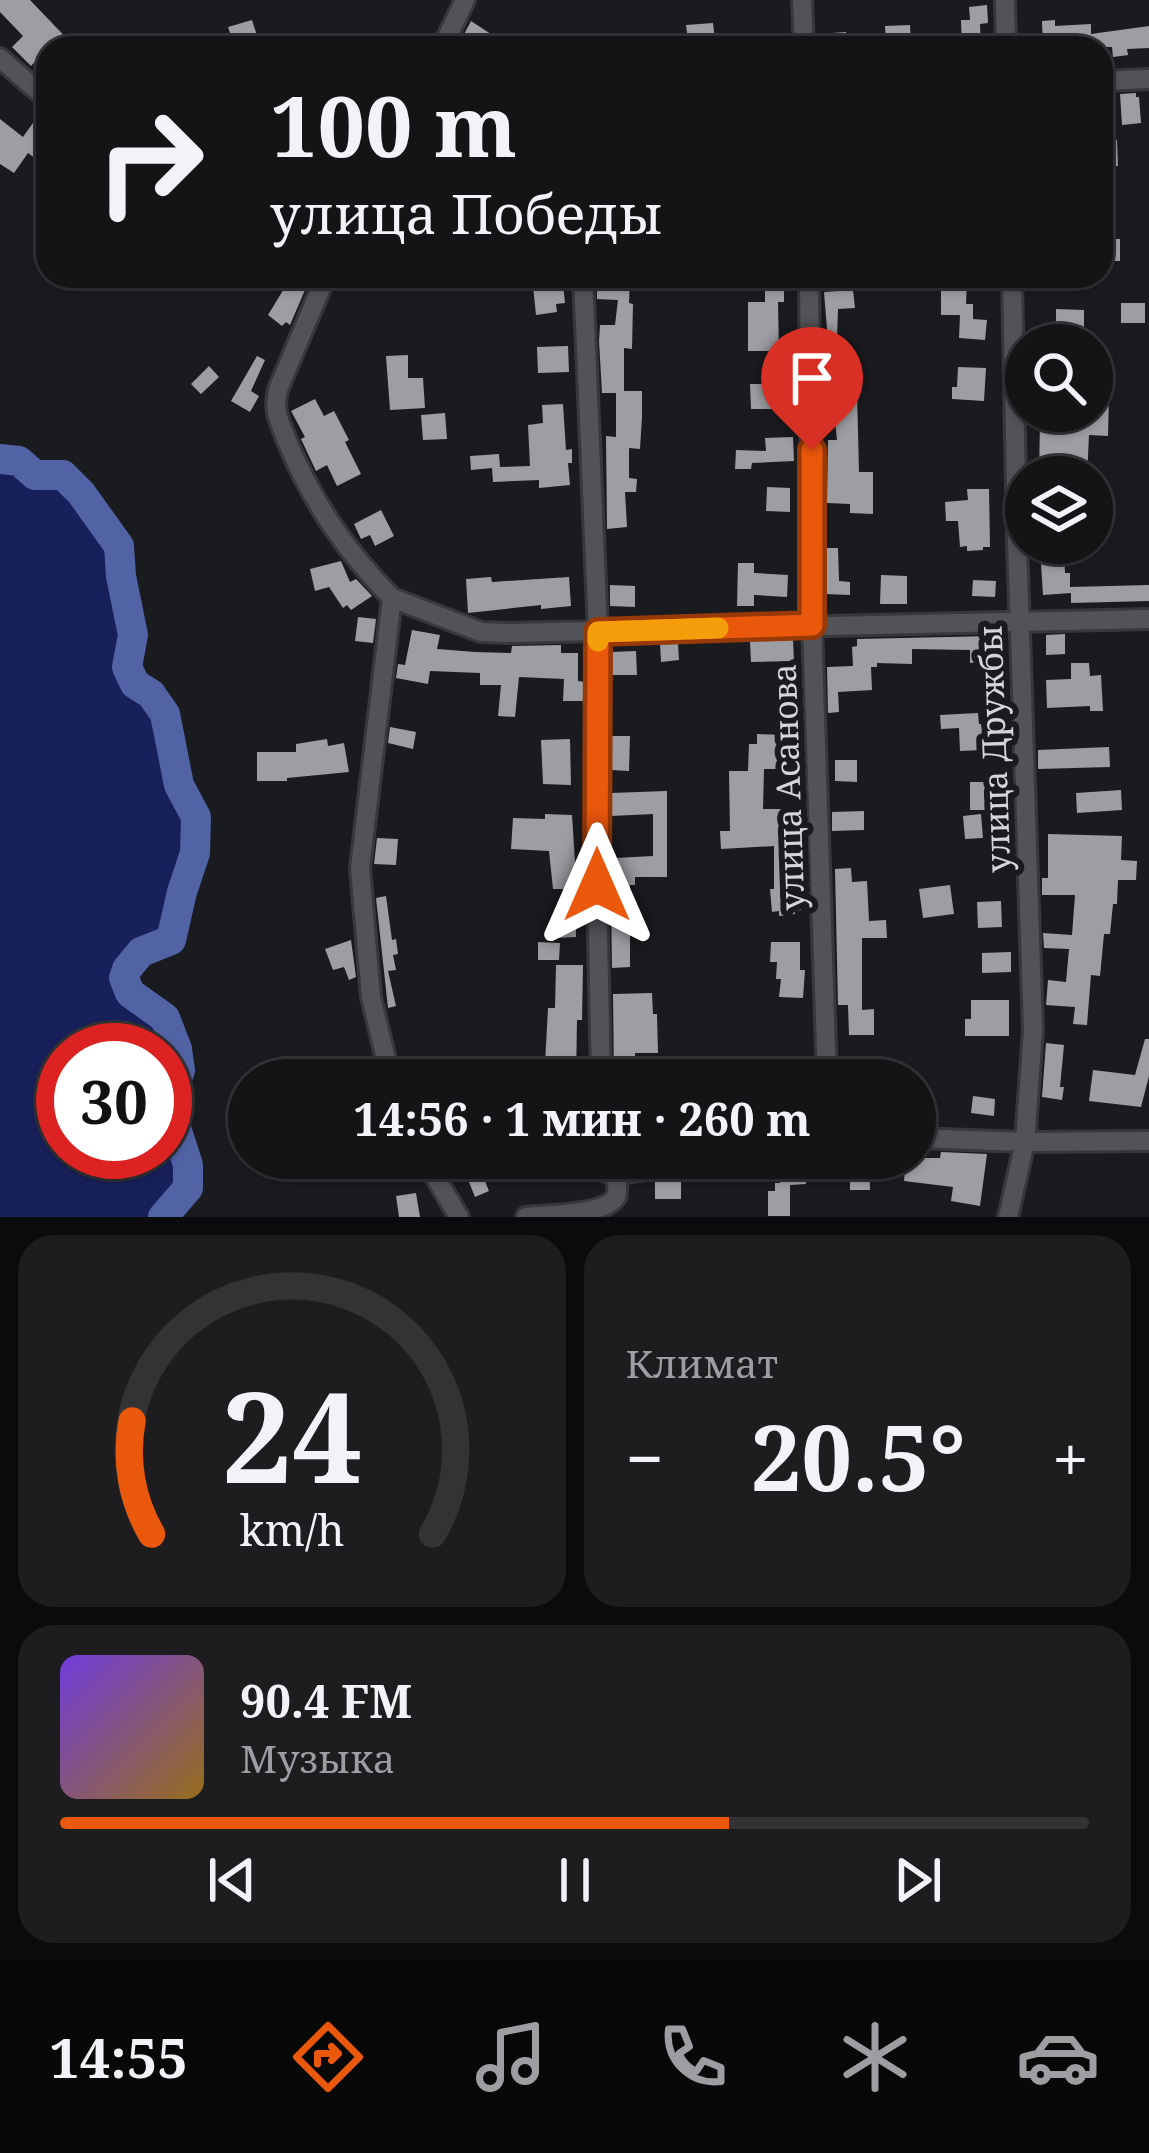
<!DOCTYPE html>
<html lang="ru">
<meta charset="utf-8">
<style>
body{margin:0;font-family:"Noto Serif",serif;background:#1d1d20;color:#f1f3f6;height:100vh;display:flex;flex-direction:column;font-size:45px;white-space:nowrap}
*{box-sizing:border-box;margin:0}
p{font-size:39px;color:#9d9ea1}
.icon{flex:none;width:66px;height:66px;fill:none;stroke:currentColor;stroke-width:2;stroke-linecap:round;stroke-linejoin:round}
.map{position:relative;height:1217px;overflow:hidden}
.drawer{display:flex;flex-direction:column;gap:18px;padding:18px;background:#0b0b0d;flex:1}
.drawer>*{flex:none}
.banner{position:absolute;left:36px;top:36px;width:1077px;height:252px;border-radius:36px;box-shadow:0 3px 9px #0004,0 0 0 3px #333336;background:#141417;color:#f1f3f6;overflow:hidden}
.tools{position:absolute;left:1005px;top:324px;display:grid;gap:24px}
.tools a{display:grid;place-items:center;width:108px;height:108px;border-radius:50%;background:#141417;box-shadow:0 3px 9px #0004,0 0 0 3px #333336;font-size:60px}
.speed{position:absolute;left:36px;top:1023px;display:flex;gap:24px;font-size:60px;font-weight:700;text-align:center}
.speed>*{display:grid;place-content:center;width:156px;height:156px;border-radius:50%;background:#141417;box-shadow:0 3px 9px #0004,0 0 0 3px #333336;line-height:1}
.speed .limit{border:18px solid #d22;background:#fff;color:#111}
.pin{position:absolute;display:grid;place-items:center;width:102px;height:102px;color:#fff;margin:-123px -51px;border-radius:50% 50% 50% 0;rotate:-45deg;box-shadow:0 0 12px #0007}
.pin .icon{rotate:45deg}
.me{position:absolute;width:132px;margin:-66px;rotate:0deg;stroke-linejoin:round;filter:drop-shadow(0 0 9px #0008)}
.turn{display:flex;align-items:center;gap:42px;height:252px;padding:0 36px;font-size:54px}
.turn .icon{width:156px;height:156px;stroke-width:2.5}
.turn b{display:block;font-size:84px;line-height:102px}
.big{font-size:90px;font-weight:700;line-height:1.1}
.drawer .card{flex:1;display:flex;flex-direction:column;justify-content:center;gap:18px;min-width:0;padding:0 42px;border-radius:36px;background:#1d1d20}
.drawer .dial{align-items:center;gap:0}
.dial svg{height:312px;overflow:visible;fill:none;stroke:#333336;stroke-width:7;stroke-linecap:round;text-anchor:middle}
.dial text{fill:#f1f3f6;stroke:none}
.song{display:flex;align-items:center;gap:36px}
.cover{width:144px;height:144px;border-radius:18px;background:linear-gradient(135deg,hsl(260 70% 55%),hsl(40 70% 35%))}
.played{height:12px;border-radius:6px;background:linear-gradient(90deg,#ea580c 65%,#333336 65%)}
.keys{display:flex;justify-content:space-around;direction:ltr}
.heat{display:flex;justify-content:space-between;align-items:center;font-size:66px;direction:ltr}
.drawer .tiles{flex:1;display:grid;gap:18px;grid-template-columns:1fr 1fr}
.card:last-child{grid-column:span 2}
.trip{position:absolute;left:228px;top:1059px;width:708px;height:120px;border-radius:60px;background:#141417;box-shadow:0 3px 9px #0004,0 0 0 3px #333336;font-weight:700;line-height:120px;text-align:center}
.tabs{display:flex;height:192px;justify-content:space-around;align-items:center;background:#080809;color:#9d9ea1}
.tabs .icon{width:84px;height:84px}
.tabs .active{color:#ea580c}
.tabs b{font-size:54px;color:#f1f3f6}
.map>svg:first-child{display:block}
</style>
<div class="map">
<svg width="1149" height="1217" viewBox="0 0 1149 1217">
<rect width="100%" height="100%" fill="#1a1b1f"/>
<path fill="#17205a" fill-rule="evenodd" d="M11,458l8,3 16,14h28l18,18 38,53 2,30 12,59 -6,32 8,17 16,10 14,20 14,71 17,32 -1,36 -13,39 -11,48 -30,12 -14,17 -3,9 6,15 35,25 12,31 3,21 -8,22 -1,17 17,56v23l-25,29h-163v-758zM63,1050h102v102h-102z"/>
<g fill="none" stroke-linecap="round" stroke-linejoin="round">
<path stroke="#5162a5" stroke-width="30" d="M0,459l19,2 16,14h28l18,18 38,53 2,30 12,59 -6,32 8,17 16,10 14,20 14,71 17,32 -1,36 -13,39 -11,48 -30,12 -14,17 -3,9 6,15 35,25 12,31 3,21 -8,22 -2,17 18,56v23l-25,29"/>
</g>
<path fill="#9c9ea3" d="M0,0h30l46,48h-28l-17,18 -19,-19 11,-11 -23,-24z
M987,5l1,18 -8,1 1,24h-19l-1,-28h9l-1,-13z
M252,20l9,28h-26l-7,-21z
M1055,20v6l36,-2v10l58,-8v22l-22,1 1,6 -15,2 -1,-10 -69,1 -1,-27z
M471,21l26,17 -6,10h-34z
M713,23l3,25h-27l-3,-23z
M910,25l1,19 -25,1 -1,-19z
M846,32l1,16h-28l-1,-14z
M304,33l40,12 -1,3h-44z
M1136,93v4h3l2,26 -19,2 -2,-31z
M0,119l23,18 12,-17 13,8v40l-20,-15 -14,20 -14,-9z
M1117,140l1,26 -17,1v-26z
M1107,239h13v22h-13z
M261,276h50l-21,49 -4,-3 -4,4 -14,-11 17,-28z
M620,277l10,1 -1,25 4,1 -1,45 -8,-1v43h18v26l-2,32 -11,-1v30l8,1 -1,13h-11l2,35 -20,2 -1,-93 10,1v-44h-14l-3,-52 1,-16h15l3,-25 -21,-1v-16h23z
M941,282h26l-1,22h7v15l14,1 -2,20 -26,-2 1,-23h-19z
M563,283l2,20 -9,1 1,8 -21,3 -3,-29z
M765,284h19v18h-6l1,49h-31v-49h17z
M853,290l2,18 -17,1 -1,31 -9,1 -4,-49z
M1121,303h24v20h-24z
M1056,309l28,1v35h-28z
M568,346l1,26 -31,1 -1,-26z
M408,355v23h15l2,30 -35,2 -4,-54z
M257,356l8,4 -14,31 8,5 -9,16 -19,-11z
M209,366l10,11 -18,17 -10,-10z
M958,367l28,1 -2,33 -32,-2v-12h5z
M750,384h24v25h-23z
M857,392l2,80h14v42l-23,-1v-9l-23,-1 1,-63h9l-5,-46z
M1092,397h17l-1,39 -19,-1 -2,42h-48l1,-56 41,2v-12h11z
M315,399l9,17 10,-5 15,29 -4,2 16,32 -24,12 -10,-21 -11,6 -15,-32 4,-2 -14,-26z
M563,404l3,46 6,-1v14h-4l2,22 -31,3v-8l-46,2 -1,-14 -21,2 -1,-14 29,-2 1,13 30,-1 -2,-41 15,-2 -1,-18z
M445,413l2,26 -24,1 -2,-25z
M793,437l1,24 -42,2 -1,6h-16l1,-19 30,1 -1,-13z
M767,487l23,1v24l-24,-1z
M967,489h22l1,58h-7v3l-16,1v-5l-7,1 -2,-26h-12l-1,-19 23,-2z
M381,510l13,26 -19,10 -5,-11 -9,4 -7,-15z
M1064,546l1,27h5v14l79,-2v16l-78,2v-10l-28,2 -3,-48z
M825,548h13l1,33 11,1v13l-25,-1z
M341,561l9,21 6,-3 16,17 -21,14 -4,-5 -4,3 -14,-21 -14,4 -5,-22z
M738,563h16v10l34,2 -1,22 -33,-2v11h-17z
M881,575l26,1v28h-27z
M491,577l1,5 77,-5 2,29 -30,3v-4l-73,8 -2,-34z
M973,580l23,1 -1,16 -23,-1z
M610,585l25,1v21l-25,-1z
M358,617l18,2 -3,24 -18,-2z
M412,630l28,5 -3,14 38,3 36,1 1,-7 49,-1v8h17v28l6,1v19h-21l1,-22 -45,-2 -4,40 -17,-1 3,-31h-21v-12l-50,-2 -2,13 -32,-6 2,-14 7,1z
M1065,634v20l-19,1v-20z
M993,636l1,25 -24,2v-13l-58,-1v15l-35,-1v4h-6l1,23 -34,2 1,20 -11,1 -1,-46 26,-1 -1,-19 5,-1v-7z
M793,640l1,21 -43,1 -1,-21z
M660,643h18l1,17 -18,2z
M636,651l1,24h-26v-23z
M1071,663h18l1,13 11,-1 2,36h-13v-5l-43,2 -1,-28 25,-1z
M978,713l1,11 23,-1 1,26 -43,2 -1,-23 -18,1 -1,-14z
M390,727l26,5 -3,17 -25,-6z
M757,734l32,1 -1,34h-24l-1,40h41v19h-9v59h4l2,23 -6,1v3l-16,2v-5l-7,1 -2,-23h4v-43l-53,3 -1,-18h10l-1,-60h19l1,-27h8z
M611,736h19l-1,35 -18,-1z
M327,739l1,7 16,-3 5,29 -62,6v3h-30v-29h39v-8z
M570,739l1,46 -28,-1 -2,-44z
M1109,747l1,20 -72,2v-19z
M835,760h22v22l-22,-1z
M970,782h26v21h-5v7h-21z
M1121,790l1,20 -45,3 -1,-20z
M667,791v86h-32v8h-5v82l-18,1 -1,-67h5l-1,-43 38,-2v-42l-42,2v-23z
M864,811v19l-32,1v-19z
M545,814l27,1 4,62h7v25h-16l-1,-13h-13l-4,-38 -38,-2 2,-31 32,1z
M981,814l2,24 -18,1 -2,-23z
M1048,834l74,2 -1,24 16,1 -1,19h-18l-1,24h-4l-3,30h-6l-4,42 -9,-1 -4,50 -14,-1 2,-17 -29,-2 2,-25 18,2 3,-33 -25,-1 -1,-15 29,2 3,-40h-33v-17h6z
M377,838l21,1 -2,26 -22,-1z
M851,868l1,14 15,-1 2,40 17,-1 1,18h-25v72l12,-1v26h-25l-1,-30h-10l-3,-136z
M950,885l4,29 -31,4 -4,-29z
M386,896l6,44 4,-1 2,15 -5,1 3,15 -8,1 8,35 -8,2 -12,-110z
M1001,901l1,26 -24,1 -1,-26z
M556,920h20v17l-20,1z
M351,940l5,37 -7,3 -5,-13 -11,3 -8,-21z
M538,942l22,1 -1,17h-21z
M771,942h29v28h5l-2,28 -24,-1 2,-18h-5l1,-17h-7z
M1011,952v20l-29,1v-20z
M556,965h27l-1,55h-5l-1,60h-50l1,-16h18l3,-56h7z
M652,993l1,21h4l1,39h-23v26h-21l-1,-85z
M971,1000h38v36h-44v-17h6z
M1145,1039h4v37l-8,31 -52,-6 4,-31 42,5z
M1046,1043l18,2 -4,42h4l-2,13 -20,-3z
M973,1096l22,3 -1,17 -23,-3z
M941,1152l46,2 -7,52 -29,-5 2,-14 -49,-6 2,-23h34z
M780,1159h89l1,31h-20v-9l-44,-1v4l-16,1v31h-22v-25h7v-8h5z
M479,1167l10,24 -14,6 -10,-25z
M681,1179v20h-26v-17z
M416,1193l4,24h-21l-3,-21z"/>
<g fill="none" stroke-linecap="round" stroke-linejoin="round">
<g stroke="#37383b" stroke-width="24">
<path id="minor" d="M802,0l2,48
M1005,0l1,48
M442,48l23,-48
M0,58l48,42
M1101,81l48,-2
M326,276l-47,111c-7,22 0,33 8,54 25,61 59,110 105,157l-32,270 11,129 20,83
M583,276l15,356 -1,253 4,195
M809,276l3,349 15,455
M392,598l89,34 24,1 644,-14
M915,1138l110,4 124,-1
M424,1158l35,59
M601,1158c2,12 4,16 16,18
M526,1217c20,-2 80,-2 90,-20 2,-5 1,-15 1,-21l7,-3 109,-15
M1008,1217l17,-75 8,-112 -16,-489 -5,-265"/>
</g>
<use href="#minor" stroke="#515358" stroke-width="18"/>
</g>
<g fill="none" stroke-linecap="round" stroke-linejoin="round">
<g stroke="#983908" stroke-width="30">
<path id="route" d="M597,885l1,-253 214,-7v-175"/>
</g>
<use href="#route" stroke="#ea580c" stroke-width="21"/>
<path stroke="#f59e0b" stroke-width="21" d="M598,641v-9l120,-4"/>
</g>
<g text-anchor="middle" stroke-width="12" stroke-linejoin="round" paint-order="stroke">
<g font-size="33" fill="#d5d6d9" stroke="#1a1b1f">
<text transform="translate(994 749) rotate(-92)" y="12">улица Дружбы</text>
<text transform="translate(788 787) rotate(-92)" y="12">улица Асанова</text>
</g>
</g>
</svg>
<div class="tools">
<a><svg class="icon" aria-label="search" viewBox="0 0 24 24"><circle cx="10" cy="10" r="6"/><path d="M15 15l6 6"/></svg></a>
<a><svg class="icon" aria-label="layers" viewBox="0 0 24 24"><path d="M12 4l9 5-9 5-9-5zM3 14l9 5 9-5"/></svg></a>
</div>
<div class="speed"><div class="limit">30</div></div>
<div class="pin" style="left:812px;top:450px;background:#d93025"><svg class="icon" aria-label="arrive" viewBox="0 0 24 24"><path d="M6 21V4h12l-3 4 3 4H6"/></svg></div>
<svg class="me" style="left:597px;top:885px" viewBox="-20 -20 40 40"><path d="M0-17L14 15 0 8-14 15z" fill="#ea580c" stroke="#fff" stroke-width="4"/></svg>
<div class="trip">14:56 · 1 мин · 260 m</div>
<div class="banner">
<div class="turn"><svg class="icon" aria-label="right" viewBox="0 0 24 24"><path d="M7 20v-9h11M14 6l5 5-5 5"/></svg><div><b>100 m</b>улица Победы</div></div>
</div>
</div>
<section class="drawer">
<div class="tiles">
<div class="card dial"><svg viewBox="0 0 100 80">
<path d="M14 69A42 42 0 1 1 86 69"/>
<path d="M14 69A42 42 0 0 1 9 40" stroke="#ea580c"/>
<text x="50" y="56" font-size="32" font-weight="700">24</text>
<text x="50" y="72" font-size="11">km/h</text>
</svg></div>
<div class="card"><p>Климат</p>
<div class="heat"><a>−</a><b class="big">20.5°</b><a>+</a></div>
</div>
<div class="card">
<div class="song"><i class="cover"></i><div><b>90.4 FM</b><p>Музыка</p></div></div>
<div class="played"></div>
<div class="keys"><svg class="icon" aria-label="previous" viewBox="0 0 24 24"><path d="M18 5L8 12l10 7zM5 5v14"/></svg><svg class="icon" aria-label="pause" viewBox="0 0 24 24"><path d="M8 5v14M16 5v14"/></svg><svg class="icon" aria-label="next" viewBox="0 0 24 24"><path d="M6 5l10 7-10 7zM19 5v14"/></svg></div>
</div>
</div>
</section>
<nav class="tabs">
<b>14:55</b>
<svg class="icon active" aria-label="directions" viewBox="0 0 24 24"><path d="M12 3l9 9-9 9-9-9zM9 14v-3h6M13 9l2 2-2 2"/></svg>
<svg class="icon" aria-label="music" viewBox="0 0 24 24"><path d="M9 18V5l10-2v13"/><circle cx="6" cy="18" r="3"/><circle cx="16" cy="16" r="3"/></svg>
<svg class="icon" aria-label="phone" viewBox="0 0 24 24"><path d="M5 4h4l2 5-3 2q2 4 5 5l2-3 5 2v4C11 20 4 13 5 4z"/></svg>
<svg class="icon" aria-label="climate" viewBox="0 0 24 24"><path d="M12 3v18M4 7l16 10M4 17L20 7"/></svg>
<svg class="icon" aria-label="car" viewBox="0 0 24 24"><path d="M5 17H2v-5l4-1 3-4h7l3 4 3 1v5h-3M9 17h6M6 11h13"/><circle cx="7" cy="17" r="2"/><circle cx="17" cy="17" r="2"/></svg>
</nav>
